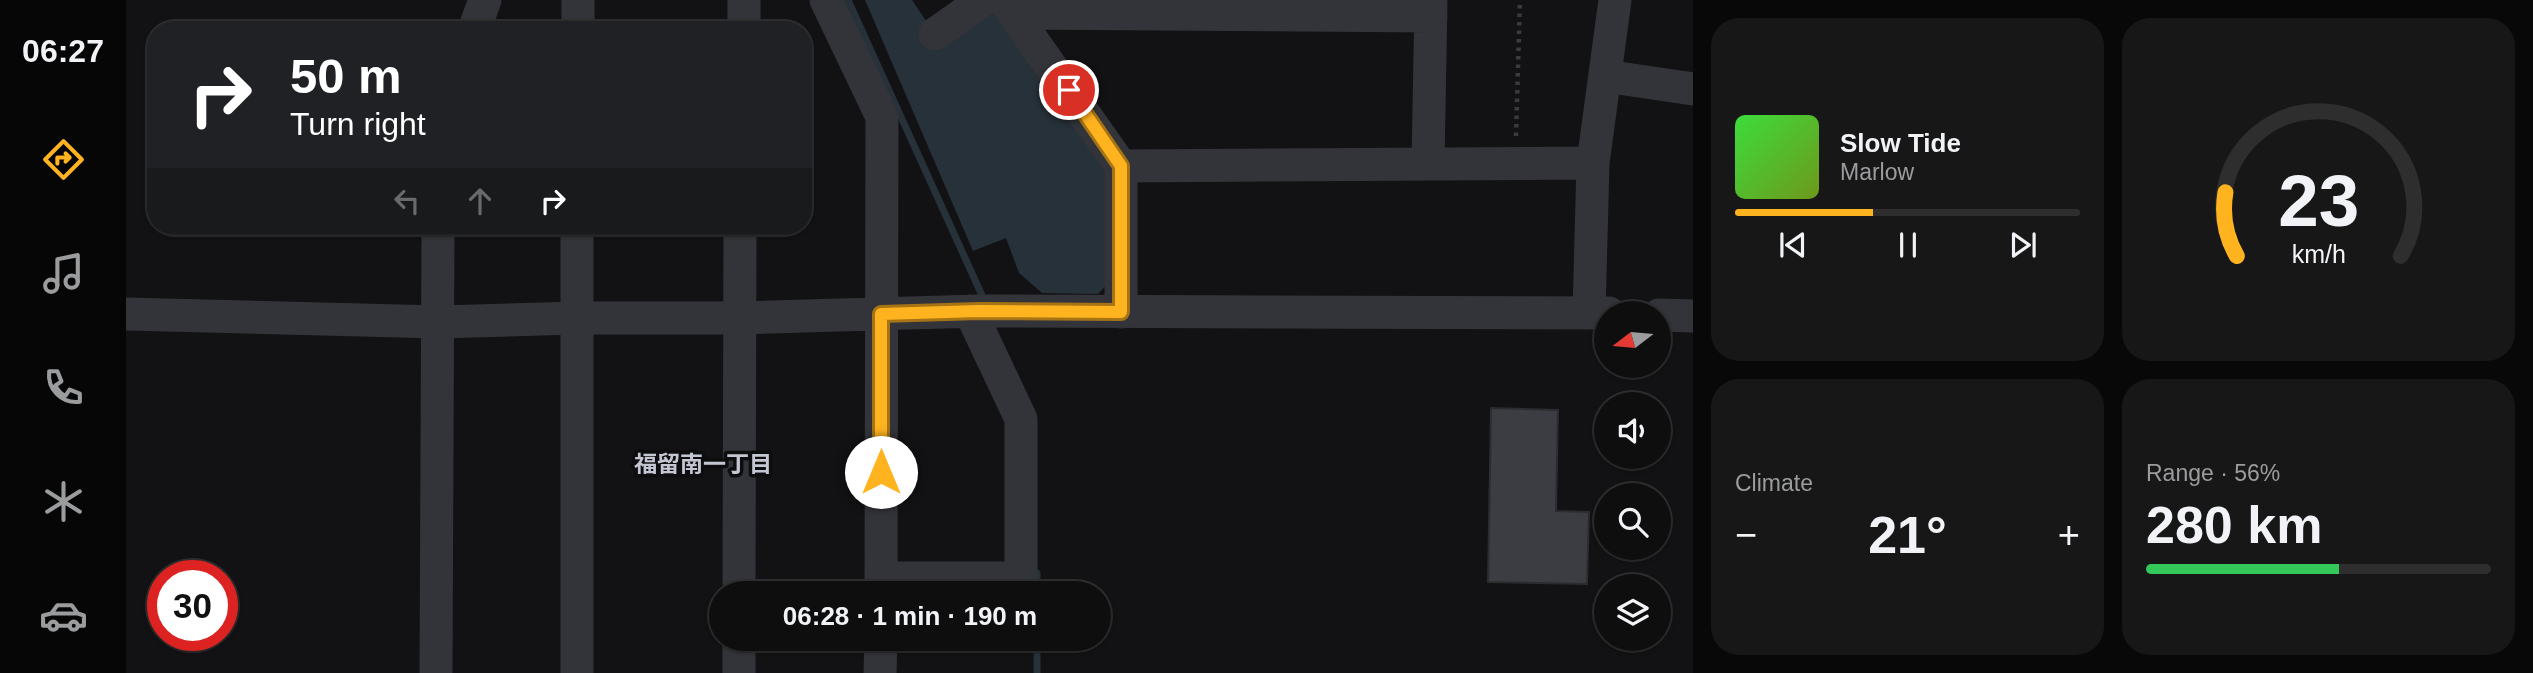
<!DOCTYPE html>
<meta charset="utf-8">
<style>
body{margin:0;font-family:Helvetica,"Noto Sans JP",sans-serif;background:#171718;color:#f1f3f6;height:100vh;display:flex;flex-direction:column;font-size:26px;white-space:nowrap}
*{box-sizing:border-box;margin:0}
p{font-size:23px;color:#9b9c9e}
.icon{flex:none;width:38px;height:38px;fill:none;stroke:currentColor;stroke-width:2;stroke-linecap:round;stroke-linejoin:round}
.map{position:relative;flex:1;overflow:hidden}
.details{display:flex;flex-direction:column;gap:18px;padding:18px;background:#080808;width:840px}
.details>*{flex:none}
.hud{position:absolute;left:21px;top:21px;width:665px;height:214px;border-radius:28px;box-shadow:0 2px 5px #0004,0 0 0 2px #2e2e2f;background:#202124;color:#fff;overflow:hidden}
.needle{width:46px;rotate:254deg}
.tools{position:absolute;left:1468px;top:301px;display:grid;gap:14px}
.tools a{display:grid;place-items:center;width:77px;height:77px;border-radius:50%;background:#0e0e0f;box-shadow:0 2px 5px #0004,0 0 0 2px #2e2e2f;font-size:35px}
.speed{position:absolute;left:21px;top:560px;display:flex;gap:14px;font-size:35px;font-weight:700;text-align:center}
.speed>*{display:grid;place-content:center;width:91px;height:91px;border-radius:50%;background:#0e0e0f;box-shadow:0 2px 5px #0004,0 0 0 2px #2e2e2f;line-height:1}
.speed .limit{border:10px solid #d22;background:#fff;color:#111}
.pin{position:absolute;display:grid;place-items:center;width:60px;height:60px;color:#fff;margin:-30px;border:4px solid #fff;border-radius:50%;box-shadow:0 2px 7px #0007}
.me{position:absolute;width:77px;margin:-38px;rotate:0deg;stroke-linejoin:round;filter:drop-shadow(0 0 5px #0008)}
.turn{display:flex;align-items:center;gap:24px;height:147px;padding:0 28px;font-size:32px}
.turn .icon{width:91px;height:91px;stroke-width:2.5}
.turn b{display:block;font-size:49px;line-height:60px}
.lanes{display:flex;align-items:center;height:66px;padding:0 28px;background:#0003;justify-content:center;gap:35px;direction:ltr}
.lanes .off{opacity:.35}
.big{font-size:52px;font-weight:600;line-height:1.1}
.details .card{flex:1;display:flex;flex-direction:column;justify-content:center;gap:10px;min-width:0;padding:0 24px;border-radius:28px;background:#171718}
.details .dial{align-items:center;gap:0}
.dial svg{height:182px;overflow:visible;fill:none;stroke:#2e2e2f;stroke-width:7;stroke-linecap:round;text-anchor:middle}
.dial text{fill:#f1f3f6;stroke:none}
.song{display:flex;align-items:center;gap:21px}
.cover{width:84px;height:84px;border-radius:10px;background:linear-gradient(135deg,hsl(120 70% 55%),hsl(80 70% 35%))}
.played{height:7px;border-radius:4px;background:linear-gradient(90deg,#ffb31f 40%,#2e2e2f 40%)}
.keys{display:flex;justify-content:space-around;direction:ltr}
.heat{display:flex;justify-content:space-between;align-items:center;font-size:38px;direction:ltr}
.charge{height:10px;border-radius:5px;background:linear-gradient(90deg,#34c759 56%,#2e2e2f 0)}
.details .tiles{flex:1;display:grid;gap:18px;grid-template-columns:repeat(2,1fr)}
.trip{position:absolute;left:583px;top:581px;width:402px;height:70px;border-radius:35px;background:#0e0e0f;box-shadow:0 2px 5px #0004,0 0 0 2px #2e2e2f;font-weight:600;line-height:70px;text-align:center}
main{display:flex;flex:1;min-height:0}
.menu{display:flex;flex-direction:column;width:126px;justify-content:space-around;align-items:center;background:#060606;color:#9b9c9e}
.menu .icon{width:49px;height:49px}
.menu .selected{color:#ffb31f}
.menu b{font-size:32px;color:#f1f3f6}
.map>svg:first-child{display:block}
</style>
<main>
<nav class="menu">
<b>06:27</b>
<svg class="icon selected" aria-label="directions" viewBox="0 0 24 24"><path d="M12 3l9 9-9 9-9-9zM9 14v-3h6M13 9l2 2-2 2"/></svg>
<svg class="icon" aria-label="music" viewBox="0 0 24 24"><path d="M9 18V5l10-2v13"/><circle cx="6" cy="18" r="3"/><circle cx="16" cy="16" r="3"/></svg>
<svg class="icon" aria-label="phone" viewBox="0 0 24 24"><path d="M5 4h4l2 5-3 2q2 4 5 5l2-3 5 2v4C11 20 4 13 5 4z"/></svg>
<svg class="icon" aria-label="climate" viewBox="0 0 24 24"><path d="M12 3v18M4 7l16 10M4 17L20 7"/></svg>
<svg class="icon" aria-label="car" viewBox="0 0 24 24"><path d="M5 17H2v-5l4-1 3-4h7l3 4 3 1v5h-3M9 17h6M6 11h13"/><circle cx="7" cy="17" r="2"/><circle cx="17" cy="17" r="2"/></svg>
</nav>
<div class="map">
<svg width="1567" height="673" viewBox="0 0 1567 673">
<rect width="100%" height="100%" fill="#121214"/>
<path fill="#273139" d="M739,0h47l23,34 62,-25 105,148 6,31 1,94 -11,12 -56,-1 -23,-20 -13,-35 -33,13z"/>
<g fill="none" stroke-linecap="round" stroke-linejoin="round">
<path stroke="#273139" stroke-width="7" d="M722,0l137,302
M911,573v20
M911,639v34"/>
</g>
<path fill="#3c3d42" stroke="#2c2c30" stroke-width="2" d="M1365,408l67,2 -2,101 33,1 -2,72 -99,-2z"/>
<g fill="none" stroke-linecap="round" stroke-linejoin="round">
<path stroke="#393b40" stroke-width="4.5" stroke-dasharray="3.5 5" stroke-linecap="butt" d="M1390,136l4,-136"/>
<path stroke="#333439" stroke-width="33" d="M700,0l56,117 -1,476
M878,0l117,166v146
M887,13l418,3
M348,30l11,-30
M452,30v-30
M618,30v-30
M809,34l48,-34
M1479,76l88,13
M1302,163l3,-163
M995,166l472,-3
M1463,313l4,-150 22,-163
M0,314l313,8 137,-4h162l241,-7 630,2
M1533,315l34,1
M755,578h140v-159l-51,-108
M613,593l1,-367
M613,639v34
M310,673l2,-447
M451,673v-447
M754,673l1,-34"/>
</g>
<g fill="none" stroke-linecap="round" stroke-linejoin="round">
<g stroke="#a67414" stroke-width="18">
<path id="route" d="M755,472v-158l98,-3 142,1v-146l-52,-76"/>
</g>
<use href="#route" stroke="#ffb31f" stroke-width="12"/>
</g>
<g text-anchor="middle" stroke-width="7" stroke-linejoin="round" paint-order="stroke">
<g font-size="23" font-weight="bold" fill="#c4c7d2" stroke="#0d0d0f">
<text x="577" y="472">福留南一丁目</text>
</g>
</g>
</svg>
<div class="tools">
<a><svg class="needle" viewBox="-14 -14 28 28"><path d="M0-13l5 13h-10z" fill="#e53935"/><path d="M0 13l5-13h-10z" fill="#9b9c9e"/></svg></a>
<a><svg class="icon" aria-label="sound" viewBox="0 0 24 24"><path d="M4 9h4l5-4v14l-5-4H4zM17 9q2 3 0 6"/></svg></a>
<a><svg class="icon" aria-label="search" viewBox="0 0 24 24"><circle cx="10" cy="10" r="6"/><path d="M15 15l6 6"/></svg></a>
<a><svg class="icon" aria-label="layers" viewBox="0 0 24 24"><path d="M12 4l9 5-9 5-9-5zM3 14l9 5 9-5"/></svg></a>
</div>
<div class="speed"><div class="limit">30</div></div>
<div class="pin" style="left:943px;top:90px;background:#d93025"><svg class="icon" aria-label="arrive" viewBox="0 0 24 24"><path d="M6 21V4h12l-3 4 3 4H6"/></svg></div>
<svg class="me" style="left:755px;top:472px" viewBox="-20 -20 40 40"><circle r="19" fill="#fff"/><path d="M0-13L10 11 0 6-10 11z" fill="#ffb31f"/></svg>
<div class="trip">06:28 · 1 min · 190 m</div>
<div class="hud">
<div class="turn"><svg class="icon" aria-label="right" viewBox="0 0 24 24"><path d="M7 20v-9h11M14 6l5 5-5 5"/></svg><div><b>50 m</b>Turn right</div></div>
<div class="lanes"><svg class="icon off" aria-label="left" viewBox="0 0 24 24"><path d="M17 20v-9H6M10 6l-5 5 5 5"/></svg><svg class="icon off" aria-label="ahead" viewBox="0 0 24 24"><path d="M12 20V5M6 11l6-6 6 6"/></svg><svg class="icon" aria-label="right" viewBox="0 0 24 24"><path d="M7 20v-9h11M14 6l5 5-5 5"/></svg></div>
</div>
</div>
<section class="details">
<div class="tiles">
<div class="card">
<div class="song"><i class="cover"></i><div><b>Slow Tide</b><p>Marlow</p></div></div>
<div class="played"></div>
<div class="keys"><svg class="icon" aria-label="previous" viewBox="0 0 24 24"><path d="M18 5L8 12l10 7zM5 5v14"/></svg><svg class="icon" aria-label="pause" viewBox="0 0 24 24"><path d="M8 5v14M16 5v14"/></svg><svg class="icon" aria-label="next" viewBox="0 0 24 24"><path d="M6 5l10 7-10 7zM19 5v14"/></svg></div>
</div>
<div class="card dial"><svg viewBox="0 0 100 80">
<path d="M14 69A42 42 0 1 1 86 69"/>
<path d="M14 69A42 42 0 0 1 9 41" stroke="#ffb31f"/>
<text x="50" y="56" font-size="32" font-weight="700">23</text>
<text x="50" y="72" font-size="11">km/h</text>
</svg></div>
<div class="card"><p>Climate</p>
<div class="heat"><a>−</a><b class="big">21°</b><a>+</a></div>
</div>
<div class="card"><p>Range · 56%</p><b class="big">280 km</b><div class="charge"></div></div>
</div>
</section>
</main>
